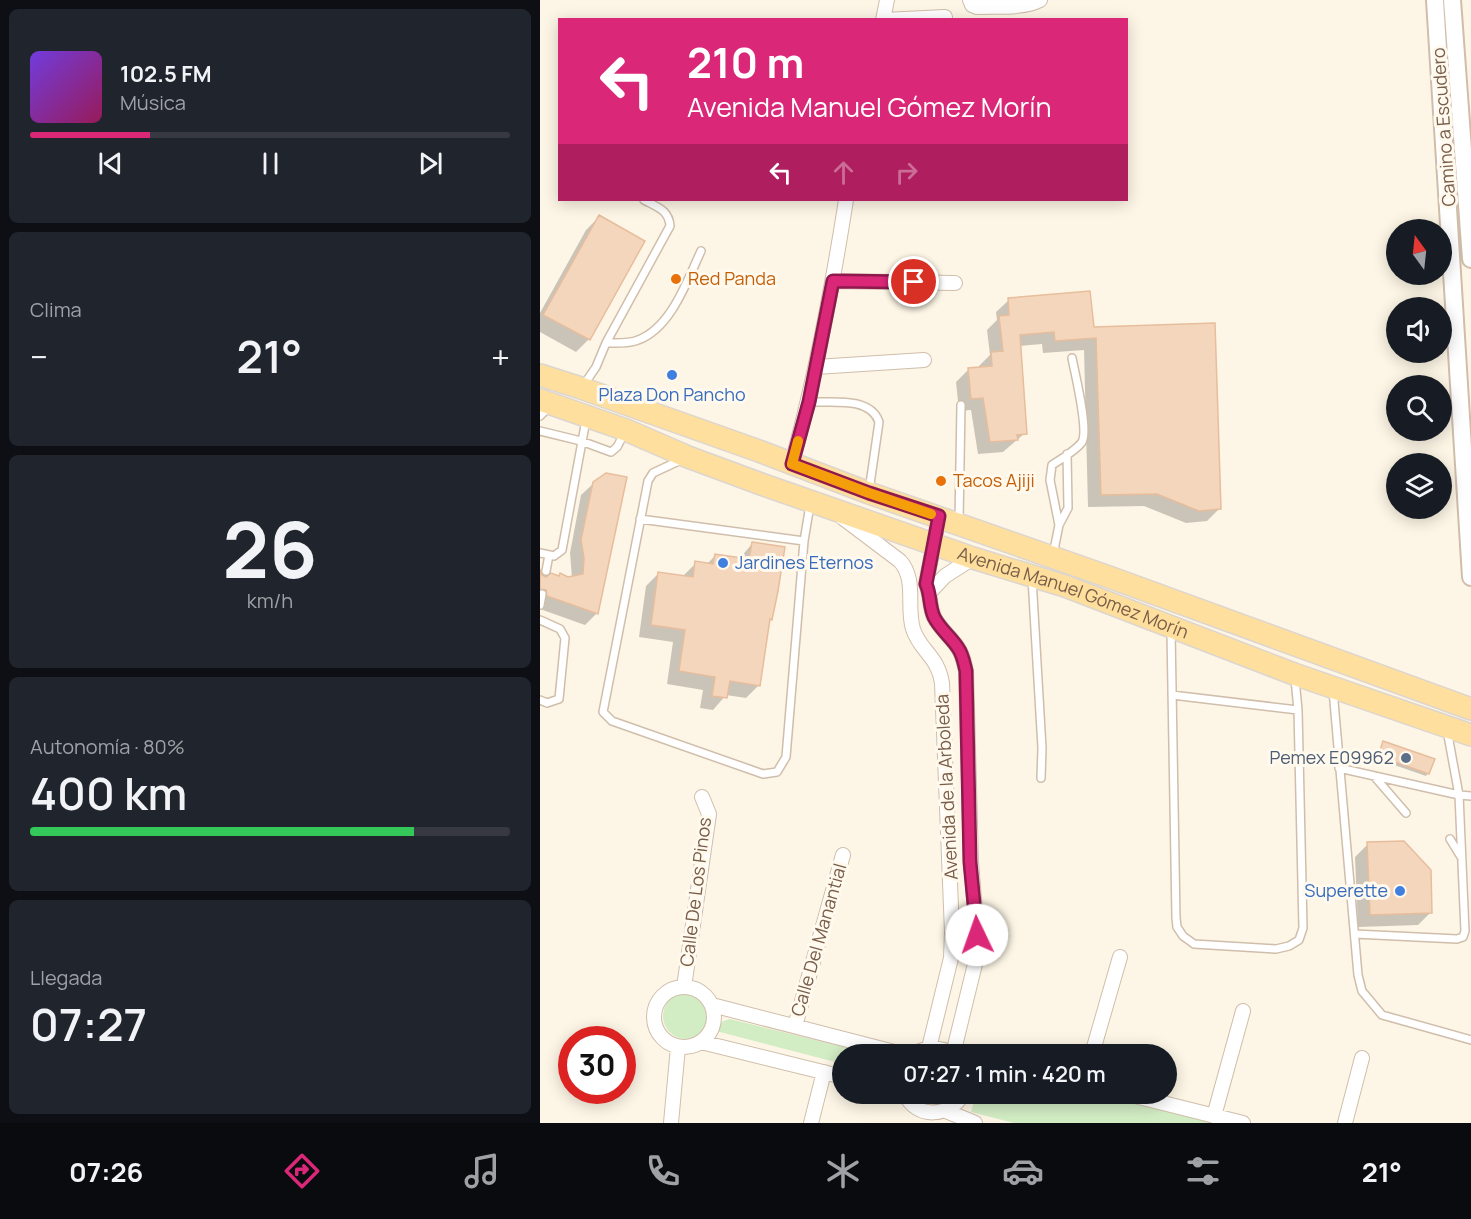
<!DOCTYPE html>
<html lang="es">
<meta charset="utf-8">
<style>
body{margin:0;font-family:Manrope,sans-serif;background:#20242c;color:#f1f3f6;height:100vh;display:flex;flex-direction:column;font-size:22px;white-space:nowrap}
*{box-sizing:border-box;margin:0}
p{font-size:20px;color:#9ea1a6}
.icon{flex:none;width:33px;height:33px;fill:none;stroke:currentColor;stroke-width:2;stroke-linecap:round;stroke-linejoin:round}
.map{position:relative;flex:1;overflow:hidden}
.panel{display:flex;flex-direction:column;gap:9px;padding:9px;background:#0d0f14;width:540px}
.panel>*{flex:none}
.banner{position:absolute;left:18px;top:18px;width:570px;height:183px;border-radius:0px;box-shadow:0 3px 15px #0003;background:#db2777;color:#fff;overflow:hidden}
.needle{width:39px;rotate:345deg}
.controls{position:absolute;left:846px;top:219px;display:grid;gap:12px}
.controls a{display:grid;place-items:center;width:66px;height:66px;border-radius:50%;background:#171b24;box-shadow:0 3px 15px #0003;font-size:30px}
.speed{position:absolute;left:18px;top:1026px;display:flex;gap:12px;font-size:30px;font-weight:700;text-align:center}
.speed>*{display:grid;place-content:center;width:78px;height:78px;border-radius:50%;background:#171b24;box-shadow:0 3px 15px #0003;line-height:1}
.speed .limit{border:9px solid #d22;background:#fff;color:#111}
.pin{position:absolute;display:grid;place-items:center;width:51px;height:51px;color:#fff;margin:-26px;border:3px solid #fff;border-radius:50%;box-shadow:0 2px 6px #0007}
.me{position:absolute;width:66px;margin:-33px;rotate:357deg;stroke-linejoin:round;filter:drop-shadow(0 0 4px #0008)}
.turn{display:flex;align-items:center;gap:21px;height:126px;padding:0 30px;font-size:27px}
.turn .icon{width:78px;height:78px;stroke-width:2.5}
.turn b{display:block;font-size:42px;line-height:51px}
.lanes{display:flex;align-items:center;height:57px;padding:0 30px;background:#0003;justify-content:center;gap:30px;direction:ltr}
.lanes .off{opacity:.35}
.big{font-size:45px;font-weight:600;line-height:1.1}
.panel .tile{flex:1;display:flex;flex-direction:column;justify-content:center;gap:9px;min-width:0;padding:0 21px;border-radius:9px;background:#20242c}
.panel .dial{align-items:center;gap:0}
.dial b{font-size:78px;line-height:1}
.song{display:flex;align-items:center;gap:18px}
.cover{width:72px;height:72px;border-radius:9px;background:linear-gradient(135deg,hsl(260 70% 55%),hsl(330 70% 35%))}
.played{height:6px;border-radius:3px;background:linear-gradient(90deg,#db2777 25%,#363941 25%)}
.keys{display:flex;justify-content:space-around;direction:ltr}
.heat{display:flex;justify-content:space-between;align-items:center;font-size:33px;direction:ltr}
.charge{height:9px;border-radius:4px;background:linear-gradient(90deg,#34c759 80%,#363941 0)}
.trip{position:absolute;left:292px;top:1044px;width:345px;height:60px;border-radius:30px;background:#171b24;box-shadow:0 3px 15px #0003;font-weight:600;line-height:60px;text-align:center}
.tabs{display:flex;height:96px;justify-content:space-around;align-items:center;background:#090b0e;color:#9ea1a6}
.tabs .icon{width:42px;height:42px}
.tabs .current{color:#db2777}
.tabs b{font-size:27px;color:#f1f3f6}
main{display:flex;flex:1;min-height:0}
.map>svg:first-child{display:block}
</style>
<main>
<section class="panel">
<div class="tile">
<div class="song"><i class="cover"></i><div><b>102.5 FM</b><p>Música</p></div></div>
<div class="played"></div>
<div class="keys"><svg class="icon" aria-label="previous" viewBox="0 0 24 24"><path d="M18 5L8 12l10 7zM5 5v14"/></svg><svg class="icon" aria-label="pause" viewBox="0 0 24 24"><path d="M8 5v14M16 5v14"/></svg><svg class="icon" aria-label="next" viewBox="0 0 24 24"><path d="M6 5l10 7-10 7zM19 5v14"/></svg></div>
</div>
<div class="tile"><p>Clima</p>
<div class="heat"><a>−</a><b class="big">21°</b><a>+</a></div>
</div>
<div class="tile dial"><b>26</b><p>km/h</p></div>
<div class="tile"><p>Autonomía · 80%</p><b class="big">400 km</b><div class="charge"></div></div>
<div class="tile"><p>Llegada</p><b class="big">07:27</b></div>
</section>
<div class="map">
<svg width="931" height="1123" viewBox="0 0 931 1123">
<rect width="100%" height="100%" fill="#fdf6e6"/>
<path fill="#d2ecc4" d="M123 1016a23 23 0 1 1 46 0a23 23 0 1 1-46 0Z
M190,1019l142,35h-29v10l-127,-33c1,-8 7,-10 14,-12z
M436,1094h122l117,29h-201l-43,-11z"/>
<path fill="#0003" d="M59,217l44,24 -54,98 -13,13 -36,-20v-19l46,-83z
M469,300l83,28 128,180 -13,13 -21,2 -42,-17 -56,1 -4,-157 -41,3 -1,-9 -23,2 6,87 -22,19 -25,2 -7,-44 -12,1 -3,-29 13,-13 10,-1v-2l11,-11 -3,-25 10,-10 -1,-8z
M54,483l3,130 -12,12 -45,-16v-34l4,3 13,-1 3,-2 7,3h5l-2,-25 11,-58z
M212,544l19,75 -3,2 -9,64 -13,13 -20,-3 -13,15 -13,-2 3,-18 -36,-6 6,-42 -34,-5 7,-51 12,-12 25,2 13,-13 11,1 8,-8 24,3z
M844,743l44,30 -2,3 -49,-17z
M828,844l63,68 -13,13 -60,2 -3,-70z"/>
<path fill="#f4d6bd" stroke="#e7bd9c" stroke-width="1.5" d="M59,215l46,26 -55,99 -47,-25z
M550,291l4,36 121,-4 6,186 -22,2 -42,-17 -56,1 -5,-157 -41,3 -1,-9 -34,3 7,99 -10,1 1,5 -28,2 -7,-44 -12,1 -3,-31 24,-2 -1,-14 12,-1 -4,-35 10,-1 -1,-17z
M66,473l21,4 -29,137 -51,-18 -1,-6 -6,-1v-20l2,6 4,2 5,-4 8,3 1,-3 8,4 15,-3 1,-16 -3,-18 12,-58z
M212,542l33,5 -7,44 -6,29 -2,-1 -10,67 -30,-5 -3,17 -15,-2 3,-19 -36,-6 6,-41 -34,-5 7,-53 35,5 2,-16 18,3 2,-10 34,5z
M843,741l52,18 -6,15 -51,-18z
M864,841l27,29 1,43 -62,2 -3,-73z"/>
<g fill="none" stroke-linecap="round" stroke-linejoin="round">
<g stroke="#d0beab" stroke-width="10">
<path id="service" d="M66,343c10,0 23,1 32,-3 33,-12 49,-59 63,-89
M43,386l13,-19 10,-24 64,-117c-1,-16 -13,-19 -26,-26
M269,402c22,1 61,-6 70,20l-10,69
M0,416l10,-10
M0,431l41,10 30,11 6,-5 8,-15
M143,459l-30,14 -5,8 -45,231 9,9 151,53 14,-2 9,-15 18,-216 6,-36
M100,519l164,22
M419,521l2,-116
M519,525l9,-17 -1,-54
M0,553l14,3 8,-6 24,-130
M513,555l6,-30 -9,-45 2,-15c8,-5 25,-16 30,-23 7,-12 -7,-68 -10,-84
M6,571l3,-16
M492,578l10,170 -1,30
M0,605l2,-11
M0,620l20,9 5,9 -6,61 -12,4 -7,-3
M631,631l5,287 1,9 6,9 11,8 82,5 13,-3 10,-6 4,-12 -5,-218 -3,-31
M793,690l25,285 4,16 20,24 89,25
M632,695l126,15
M907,730l12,65 12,1
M799,768l120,27 6,136 -2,6 -6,2 -102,-5
M834,776l32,37
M910,839l11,18"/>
</g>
<g stroke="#d0beab" stroke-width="16">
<path id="minor" d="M430,0l2,5 5,2c20,-1 45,2 63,-7
M343,20l4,-20
M344,20l61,-3
M293,281l122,2
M276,367l108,-7
M252,463c24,-87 40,-174 54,-263
M399,517l-13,67c5,11 3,22 8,33 6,12 17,20 24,31 5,7 6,15 8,23l5,191 6,73 -2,29 -22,90
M303,518l57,43c17,19 6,45 13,68 7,22 25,27 29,54l10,249 -1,26 -22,90
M390,592l15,-16 28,-18
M114 1017a30 30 0 1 1 60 0a30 30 0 1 1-60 0Z
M144,987l25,-173 -7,-17
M172,1005l190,49
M255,1026l48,-171
M161,1042l142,35
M374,1054c14,-8 26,-7 40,0
M552,1054l28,-97
M365,1094c12,26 45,23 58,0
M587,1094l116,29
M406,1111l29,12
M674,1116l29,-105
M131,1123l7,-76
M271,1123l13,-51
M805,1123l17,-65"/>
</g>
<g stroke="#d0beab" stroke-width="20">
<path id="tertiary" d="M895,0l36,577
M912,0l19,259"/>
</g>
<g stroke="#dcd5d0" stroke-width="24">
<g id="primary">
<path d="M0,375l41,13 178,63 110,42 240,84 362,132"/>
<path id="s1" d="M0,400l86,30 62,27 73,27 212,74 92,28 229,88 177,61"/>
</g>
</g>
<use href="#service" stroke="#fff" stroke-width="7"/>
<use href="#minor" stroke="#fff" stroke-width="14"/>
<use href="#tertiary" stroke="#fff" stroke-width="16"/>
<use href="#primary" stroke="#fedf9d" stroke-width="21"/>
</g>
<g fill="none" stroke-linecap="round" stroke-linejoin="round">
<g stroke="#8e194d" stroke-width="15">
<path id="route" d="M374,282l-81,-1 -24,121 -17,62 77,29 70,23 -13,68c5,11 3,22 8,33 6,12 17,20 24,31 5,7 6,15 8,23l4,191 7,73"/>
</g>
<use href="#route" stroke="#db2777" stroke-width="10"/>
<path stroke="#f59e0b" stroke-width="10" d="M258,441l-6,23 77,29 62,21"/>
</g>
<g fill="#e8710a" stroke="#fff9ee" stroke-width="2">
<circle cx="136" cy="279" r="6"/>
<circle cx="401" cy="481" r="6"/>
</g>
<g fill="#3f7fe0" stroke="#fff9ee" stroke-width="2">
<circle cx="132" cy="375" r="6"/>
<circle cx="183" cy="563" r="6"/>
<circle cx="860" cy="891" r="6"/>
</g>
<circle fill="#5c6f8a" stroke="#fff9ee" stroke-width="2" cx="866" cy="758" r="6"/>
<g text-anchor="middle" stroke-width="6" stroke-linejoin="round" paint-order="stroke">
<g font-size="18" fill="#785d49" stroke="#fff9ee">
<text transform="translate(904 127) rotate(-94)" y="6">Camino a Escudero</text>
<text dy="6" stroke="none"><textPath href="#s1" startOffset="567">Avenida Manuel Gómez Morín</textPath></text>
<text transform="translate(407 787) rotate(-93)" y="6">Avenida de la Arboleda</text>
<text transform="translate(156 892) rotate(-83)" y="6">Calle De Los Pinos</text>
<text transform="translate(279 940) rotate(-74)" y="6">Calle Del Manantial</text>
</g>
<g font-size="18" fill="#c56008" stroke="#fff9ee" text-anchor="start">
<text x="148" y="285">Red Panda</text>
<text x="413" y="487">Tacos Ajiji</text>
</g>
<g font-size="18" fill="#366cbe" stroke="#fff9ee">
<text x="132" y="401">Plaza Don Pancho</text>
<text x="195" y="569" text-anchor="start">Jardines Eternos</text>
<text x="848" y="897" text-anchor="end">Superette</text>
</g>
<g font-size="18" fill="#4e5e75" stroke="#fff9ee" text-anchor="end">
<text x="854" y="764">Pemex E09962</text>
</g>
</g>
</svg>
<div class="controls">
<a><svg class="needle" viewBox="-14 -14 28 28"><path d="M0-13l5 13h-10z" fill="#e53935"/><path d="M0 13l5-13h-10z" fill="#9ea1a6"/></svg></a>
<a><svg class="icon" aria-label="sound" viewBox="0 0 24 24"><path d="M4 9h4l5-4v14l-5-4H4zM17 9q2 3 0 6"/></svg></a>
<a><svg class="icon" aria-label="search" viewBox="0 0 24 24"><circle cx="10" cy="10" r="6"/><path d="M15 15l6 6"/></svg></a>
<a><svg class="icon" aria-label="layers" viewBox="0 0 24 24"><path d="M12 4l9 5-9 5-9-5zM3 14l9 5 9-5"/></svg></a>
</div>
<div class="speed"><div class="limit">30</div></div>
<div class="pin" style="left:374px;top:282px;background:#d93025"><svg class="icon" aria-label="arrive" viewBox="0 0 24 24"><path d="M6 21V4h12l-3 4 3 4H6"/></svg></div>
<svg class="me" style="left:437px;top:935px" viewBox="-20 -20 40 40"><circle r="19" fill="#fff"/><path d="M0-13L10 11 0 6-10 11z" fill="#db2777"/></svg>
<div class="trip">07:27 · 1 min · 420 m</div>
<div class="banner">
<div class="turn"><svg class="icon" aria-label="left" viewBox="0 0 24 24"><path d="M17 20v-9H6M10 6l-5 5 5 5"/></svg><div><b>210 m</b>Avenida Manuel Gómez Morín</div></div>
<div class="lanes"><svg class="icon" aria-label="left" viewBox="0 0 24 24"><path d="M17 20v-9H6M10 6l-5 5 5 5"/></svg><svg class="icon off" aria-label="ahead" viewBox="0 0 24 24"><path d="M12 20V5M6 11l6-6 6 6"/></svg><svg class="icon off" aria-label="right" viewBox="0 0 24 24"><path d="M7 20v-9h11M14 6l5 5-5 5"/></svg></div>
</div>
</div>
</main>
<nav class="tabs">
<b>07:26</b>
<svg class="icon current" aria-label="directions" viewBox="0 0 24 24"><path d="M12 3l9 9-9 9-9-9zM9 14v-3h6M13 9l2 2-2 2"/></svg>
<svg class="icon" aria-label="music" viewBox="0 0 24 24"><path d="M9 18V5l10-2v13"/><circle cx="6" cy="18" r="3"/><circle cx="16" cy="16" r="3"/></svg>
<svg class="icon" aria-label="phone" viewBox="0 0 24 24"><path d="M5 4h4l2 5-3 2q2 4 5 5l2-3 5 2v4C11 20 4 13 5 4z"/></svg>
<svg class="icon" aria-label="climate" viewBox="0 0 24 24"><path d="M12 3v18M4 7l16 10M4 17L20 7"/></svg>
<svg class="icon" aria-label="car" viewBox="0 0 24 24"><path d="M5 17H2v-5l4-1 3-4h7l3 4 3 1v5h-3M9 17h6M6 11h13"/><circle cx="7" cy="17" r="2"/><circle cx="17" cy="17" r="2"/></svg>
<svg class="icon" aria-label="filters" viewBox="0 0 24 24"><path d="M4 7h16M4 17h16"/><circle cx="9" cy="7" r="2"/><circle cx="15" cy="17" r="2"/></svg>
<b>21°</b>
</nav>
